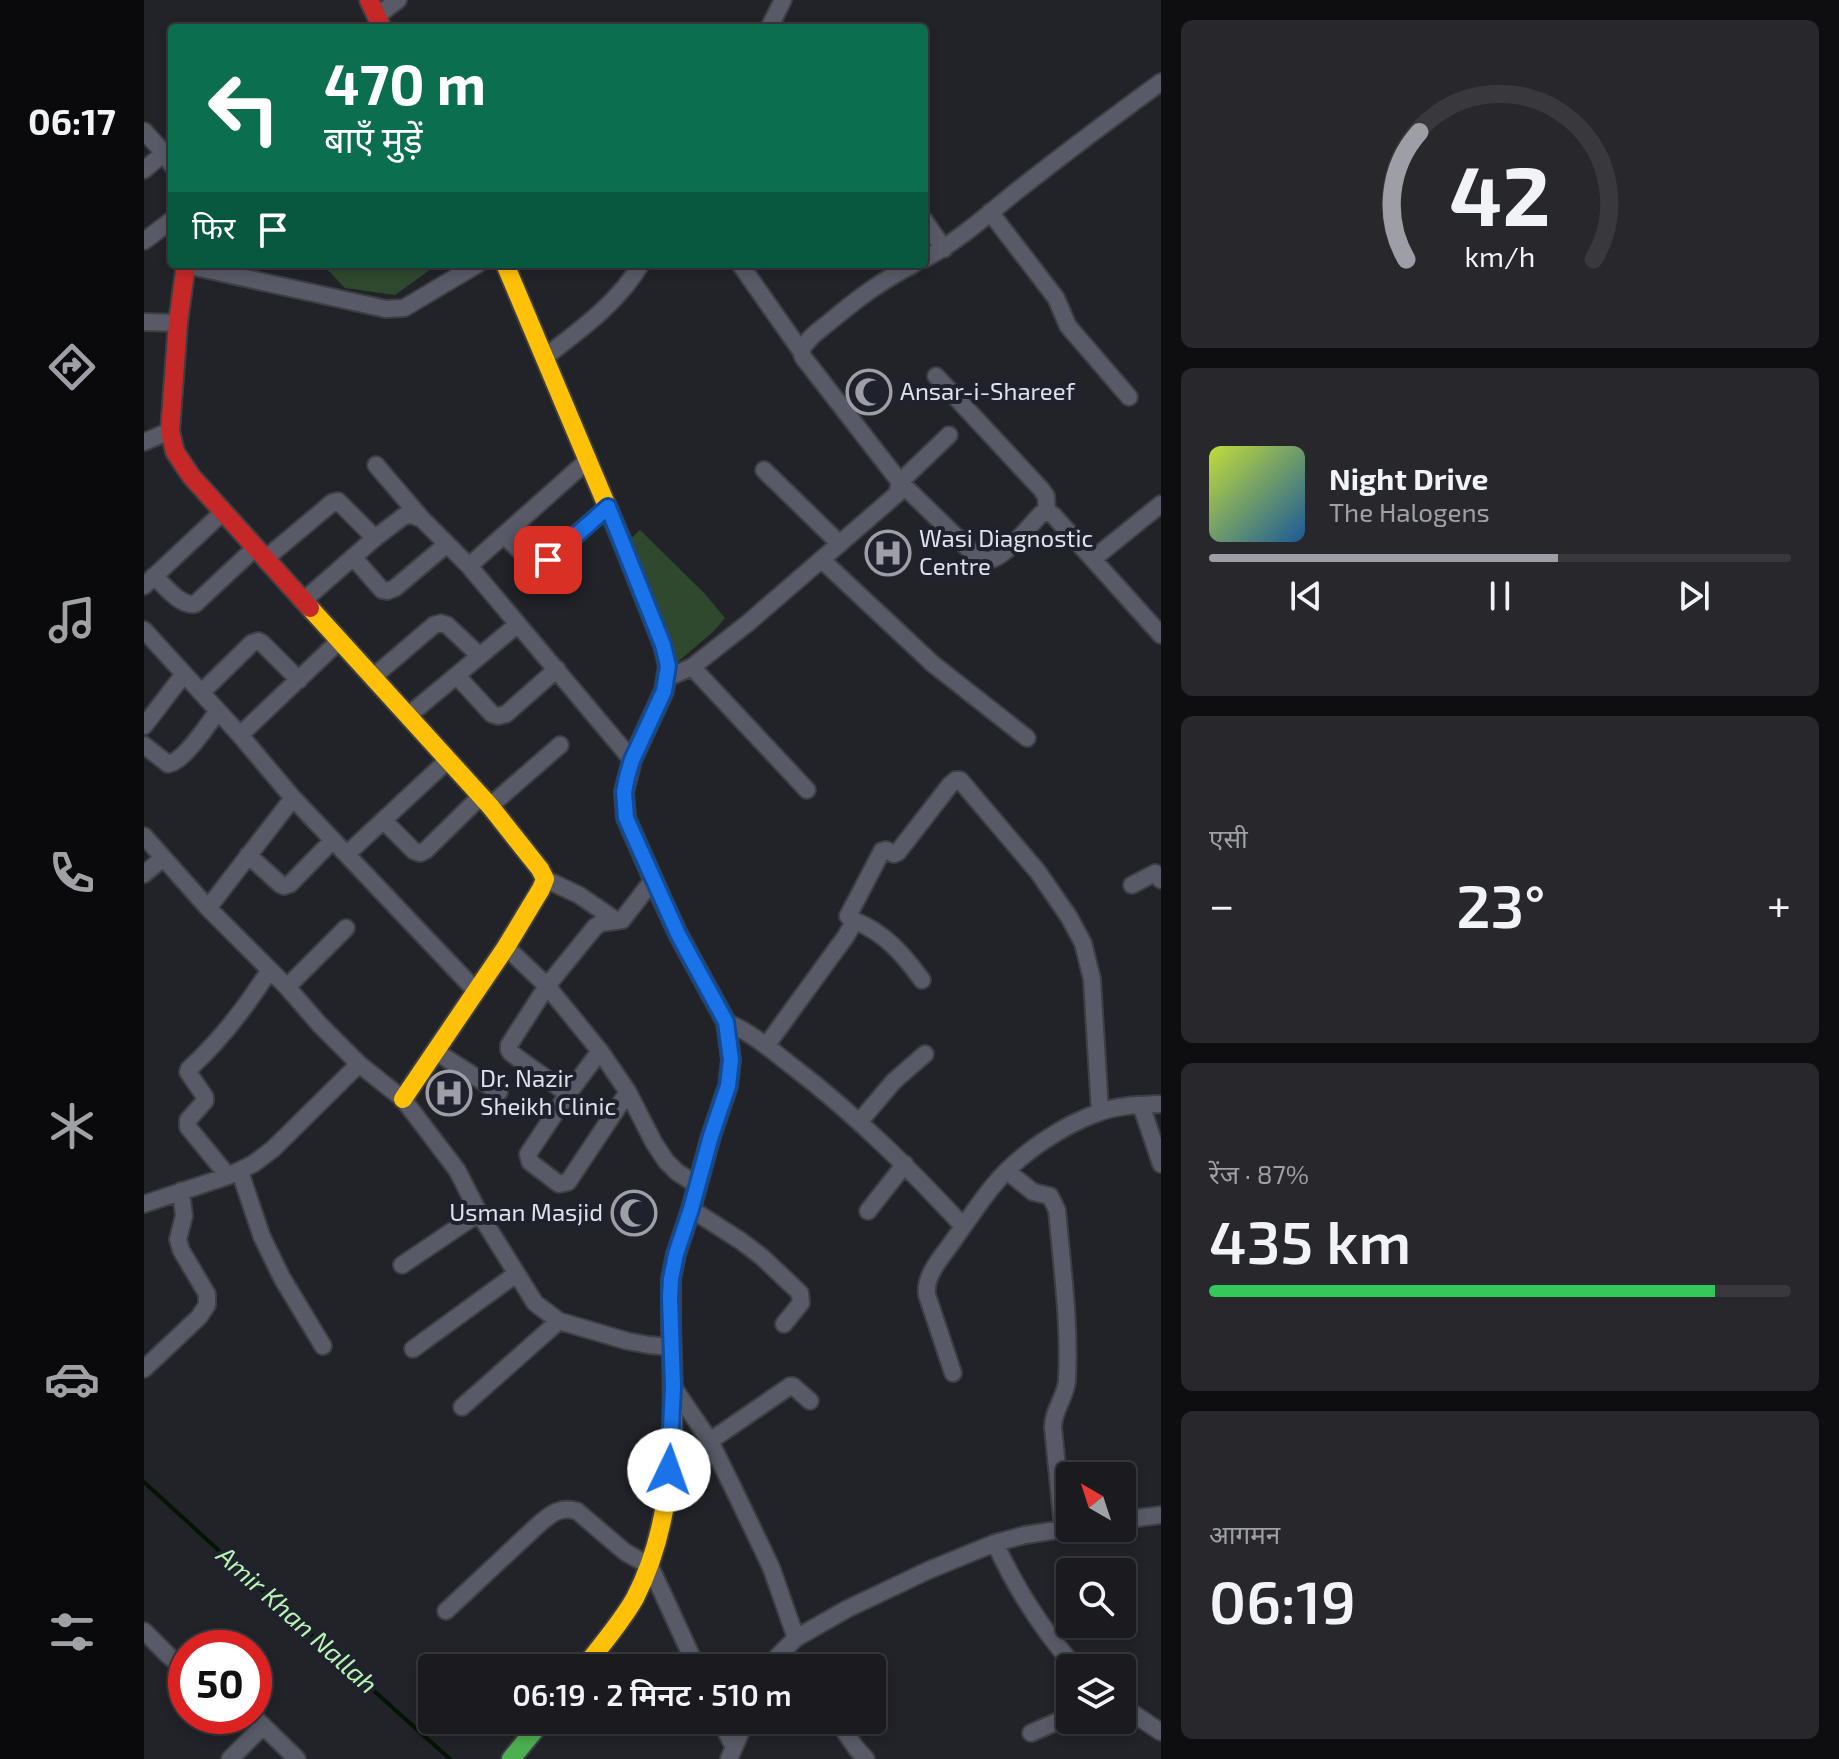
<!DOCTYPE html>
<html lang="hi">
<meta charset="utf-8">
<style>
body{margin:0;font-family:"Exo 2","Noto Sans Devanagari",sans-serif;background:#27272c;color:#f1f3f6;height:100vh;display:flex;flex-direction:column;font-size:30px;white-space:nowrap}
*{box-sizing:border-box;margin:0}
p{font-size:26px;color:#9fa1a4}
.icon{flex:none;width:44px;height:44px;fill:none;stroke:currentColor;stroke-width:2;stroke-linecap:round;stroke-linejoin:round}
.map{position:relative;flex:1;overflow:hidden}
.details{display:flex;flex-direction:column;gap:20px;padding:20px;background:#0e0e11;width:678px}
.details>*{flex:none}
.hud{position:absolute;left:24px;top:24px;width:760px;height:244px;border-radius:8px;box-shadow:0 4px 12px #0003,0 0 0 2px #38383d;background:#0b6e4f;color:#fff;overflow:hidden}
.needle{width:52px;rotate:321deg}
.tools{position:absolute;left:912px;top:1462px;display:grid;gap:16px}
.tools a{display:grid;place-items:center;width:80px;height:80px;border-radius:8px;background:#1a1a1f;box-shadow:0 4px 12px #0003,0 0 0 2px #38383d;font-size:40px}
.speed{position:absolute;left:24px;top:1630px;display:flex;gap:16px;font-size:40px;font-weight:700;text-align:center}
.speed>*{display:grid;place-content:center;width:104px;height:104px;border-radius:50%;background:#1a1a1f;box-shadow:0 4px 12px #0003,0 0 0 2px #38383d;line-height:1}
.speed .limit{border:12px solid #d22;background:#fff;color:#111}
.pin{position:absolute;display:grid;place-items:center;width:68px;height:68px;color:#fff;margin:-34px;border-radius:16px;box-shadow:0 4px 12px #0006}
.me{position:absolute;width:88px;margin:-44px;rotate:3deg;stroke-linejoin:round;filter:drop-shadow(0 0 6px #0008)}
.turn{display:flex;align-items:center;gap:28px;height:168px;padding:0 24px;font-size:36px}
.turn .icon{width:104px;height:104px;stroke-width:2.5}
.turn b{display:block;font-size:56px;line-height:68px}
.then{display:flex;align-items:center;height:76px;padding:0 24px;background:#0003;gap:16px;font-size:30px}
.big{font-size:60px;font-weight:600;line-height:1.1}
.details .widget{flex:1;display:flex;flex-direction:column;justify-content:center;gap:12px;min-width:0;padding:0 28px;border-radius:12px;background:#27272c}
.details .dial{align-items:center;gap:0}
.dial svg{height:208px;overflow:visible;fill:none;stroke:#38383d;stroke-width:7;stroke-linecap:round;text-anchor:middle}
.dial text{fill:#f1f3f6;stroke:none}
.song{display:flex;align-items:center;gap:24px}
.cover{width:96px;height:96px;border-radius:12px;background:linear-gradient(135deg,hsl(70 70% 55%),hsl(210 70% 35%))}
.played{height:8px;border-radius:4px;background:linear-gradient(90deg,#9e9fa6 60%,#38383d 60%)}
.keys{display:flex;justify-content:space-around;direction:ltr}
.heat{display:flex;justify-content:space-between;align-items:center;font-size:44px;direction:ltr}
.charge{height:12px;border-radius:6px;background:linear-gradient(90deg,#34c759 87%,#38383d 0)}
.trip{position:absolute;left:274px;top:1654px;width:468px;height:80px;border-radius:8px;background:#1a1a1f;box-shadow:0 4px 12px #0003,0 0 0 2px #38383d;font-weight:600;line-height:80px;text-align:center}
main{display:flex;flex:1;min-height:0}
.tabs{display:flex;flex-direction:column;width:144px;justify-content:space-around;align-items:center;background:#0a0a0c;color:#9fa1a4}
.tabs .icon{width:56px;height:56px}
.tabs .active{color:#9e9fa6}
.tabs b{font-size:36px;color:#f1f3f6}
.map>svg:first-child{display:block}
</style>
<main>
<nav class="tabs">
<b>06:17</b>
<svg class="icon active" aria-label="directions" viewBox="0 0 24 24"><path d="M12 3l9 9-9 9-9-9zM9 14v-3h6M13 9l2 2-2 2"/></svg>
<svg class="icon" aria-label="music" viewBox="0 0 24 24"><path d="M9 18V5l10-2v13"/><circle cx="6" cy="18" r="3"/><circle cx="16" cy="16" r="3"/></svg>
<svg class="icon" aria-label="phone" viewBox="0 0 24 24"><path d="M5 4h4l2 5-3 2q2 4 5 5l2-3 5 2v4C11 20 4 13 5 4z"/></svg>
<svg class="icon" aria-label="climate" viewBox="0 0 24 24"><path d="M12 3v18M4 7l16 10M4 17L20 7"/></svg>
<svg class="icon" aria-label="car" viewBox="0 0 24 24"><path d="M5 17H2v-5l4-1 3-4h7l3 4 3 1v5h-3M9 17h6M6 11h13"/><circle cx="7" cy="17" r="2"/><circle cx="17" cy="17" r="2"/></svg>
<svg class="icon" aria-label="filters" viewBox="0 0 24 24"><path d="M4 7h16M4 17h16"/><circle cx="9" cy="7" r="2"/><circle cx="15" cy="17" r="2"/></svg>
</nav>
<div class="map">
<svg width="1017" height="1759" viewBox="0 0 1017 1759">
<rect width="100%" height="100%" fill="#222329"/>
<path fill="#2f492e" d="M178,264h116l-43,31 -50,-7z
M496,530l65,64 20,24 -11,13 -40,34 -47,-123z"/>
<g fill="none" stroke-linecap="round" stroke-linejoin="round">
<path stroke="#031304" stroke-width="4" d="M0,1482l143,131 163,146"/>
<g stroke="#3d3f43" stroke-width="20">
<path id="street" d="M233,16l21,-16
M625,28l14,-28
M0,131l20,22 8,12
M0,170l20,-17
M846,212l66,86 12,28 61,71
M780,220l20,29
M0,241l28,-21
M780,259c35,-18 64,-45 94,-69 47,-37 95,-73 143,-108
M596,264l61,87 2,6 97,125 73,71c3,3 7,6 12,7 16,3 45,-35 56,-46l6,-3 7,5 107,119
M42,265l200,44 18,-1 74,-44
M0,322l34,1
M657,351c6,-12 16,-19 26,-27 30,-25 52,-42 87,-60
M401,357c35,-27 73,-54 96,-93
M792,376l105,113 5,7 1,15
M0,442l26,-11
M232,465l46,54
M620,470l76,74
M360,535l27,27 9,3 68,-58
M209,557l29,33 5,1 8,-3 52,-44
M121,559l68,-57 5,-1 37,37
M949,559l68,-55
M678,560l111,104 94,74
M325,566l119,-106
M10,576c12,11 26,30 41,28l60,-56
M0,586l79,-74
M159,601l72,-63 29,-22 8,-1 10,4 47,47 163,194
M0,630l96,105 53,63 183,193
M548,667l115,123
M313,676l35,38 6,2 8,-2 51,-45
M229,677l61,-52 7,-2 6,2 33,31
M523,678l25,-11 56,-44 149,-129 3,-12 49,-47
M58,692l50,-49 6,-2 4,2 37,37
M265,715l109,-91
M0,726l40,-52
M96,735l99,-94
M0,745l24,19c17,-3 39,-39 50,-53
M346,806l70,-61
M240,821l30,30 6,2 6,-3 55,-54
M0,836l64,72 79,79 33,38 39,39 44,35 54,71 22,43 56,90 24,18 68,20 22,4 22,2
M203,854l101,-94
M104,855l32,29 4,2 6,-2 43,-44
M0,874l19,-16
M401,879l34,16 38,26
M988,885l23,-12 6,7
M64,908l85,-110
M709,920c31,12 50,34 69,60
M362,947l41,39 53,65 28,41 26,51 12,18 11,11 20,13
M143,987l59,-59
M582,1022c25,10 45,28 66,44 64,49 117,102 171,160
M622,1046l80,-110 8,-14 -6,-6 34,-65 4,-1 8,4 4,-2 52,-67 6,-5h4l78,92 31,45 14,26 9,36 8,133
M291,1051l64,41
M456,1051l-32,43 -40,60 2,8 29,22 9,-2 60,-90
M424,1094l-57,-41 -2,-3v-5l38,-59 48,-59 6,-4 21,-3 31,-40
M997,1105l20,59
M716,1121l34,-40 31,-27
M863,1171l26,21 17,4 7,14c5,56 13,114 10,170 -1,17 -14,30 -14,47l10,102
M96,1172l22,65 20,41 41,68
M84,1176l-40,-49v-7l17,-19v-4l-17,-25 1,-3c32,-29 57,-62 80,-98
M0,1204l84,-28 25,-12 20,-15 86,-85
M547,1209l50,32 21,16 38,36 1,10 -17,21
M724,1211l37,-47
M258,1265l77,-52
M269,1349l103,-75
M0,1369l55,-52 8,-12v-11l-26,-44 -3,-11 6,-23 -3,-25
M809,1373l-26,-78c-3,-20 15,-38 26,-54 13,-18 26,-38 40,-55 25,-31 69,-61 107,-74 19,-7 41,-7 61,-8
M530,1388l36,53 27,55 34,71 25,71
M318,1407l97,-86
M566,1441l80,-55h3l17,15
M978,1520l39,-5
M851,1543c21,46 48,88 81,125
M302,1611l93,-87c12,-10 21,-18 38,-13l48,41 25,14 47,102
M0,1631l25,25 17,14
M628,1668l6,-12 18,-18 51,-29 82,-39 66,-27 30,-8 45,-7
M978,1706l39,26
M109,1716l44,43
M576,1720l14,27
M693,1720l19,28 10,11
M887,1733l39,-17
M86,1759l33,-33
M585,1759l17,-39"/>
</g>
<g stroke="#3d3f43" stroke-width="22">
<path id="fast" d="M516,895l18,39 48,88 5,38 -3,26 -17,50 -20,73 -15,45 -5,25v46
M367,1759l32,-39"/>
</g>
<g stroke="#3d3f43" stroke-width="22">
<path id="slow" d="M361,264l118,280 40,101 5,21 -4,25 -32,69 -8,32 2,26 34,77
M166,608l180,198 50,63 5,10 -4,10 -35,58 -103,152
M440,1668c17,-23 37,-45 51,-70 43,-83 39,-183 36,-273"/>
</g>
<g stroke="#3d3f43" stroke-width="22">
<path id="jam" d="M225,0l13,28
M42,264l-8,59 -8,108 5,21 16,24 119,132"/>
</g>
<use href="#street" stroke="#585b67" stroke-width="16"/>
<use href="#fast" stroke="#4caf50" stroke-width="18"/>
<use href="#slow" stroke="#ffc107" stroke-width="18"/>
<use href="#jam" stroke="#c62828" stroke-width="18"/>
</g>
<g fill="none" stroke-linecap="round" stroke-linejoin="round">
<g stroke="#114b97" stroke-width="20">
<path id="route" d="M404,560l60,-53 55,138 5,21 -4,25 -32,69 -5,17 -3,15 2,26 52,116 48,88 5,38 -3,26 -17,50 -20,73 -15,45 -5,25 -1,18 3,90 -4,83"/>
</g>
<use href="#route" stroke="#1a73e8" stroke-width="14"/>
</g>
<defs>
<g id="mosque-ring" transform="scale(2.3)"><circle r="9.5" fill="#1f222c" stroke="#9e9fa6" stroke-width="1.5"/><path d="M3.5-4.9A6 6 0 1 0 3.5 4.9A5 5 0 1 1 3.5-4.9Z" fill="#9e9fa6"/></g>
<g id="hospital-ring" transform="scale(2.3)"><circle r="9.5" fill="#1f222c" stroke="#9e9fa6" stroke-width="1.5"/><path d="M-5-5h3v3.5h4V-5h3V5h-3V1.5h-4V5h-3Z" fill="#9e9fa6"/></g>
</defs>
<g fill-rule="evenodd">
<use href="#mosque-ring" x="725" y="392"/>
<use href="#hospital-ring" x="744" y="553"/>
<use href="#hospital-ring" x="305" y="1093"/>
<use href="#mosque-ring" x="490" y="1213"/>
</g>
<g text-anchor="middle" stroke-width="8" stroke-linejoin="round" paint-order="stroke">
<g font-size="24" fill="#e0e2e9" stroke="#1f222c" text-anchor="start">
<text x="756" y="400">Ansar-i-Shareef</text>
<text x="775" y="547">Wasi Diagnostic<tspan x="775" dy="28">Centre</tspan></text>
<text x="336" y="1087">Dr. Nazir<tspan x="336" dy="28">Sheikh Clinic</tspan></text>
<text x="459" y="1221" text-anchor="end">Usman Masjid</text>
</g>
<g font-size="26" font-style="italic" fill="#b7f4b3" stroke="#1f222c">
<text transform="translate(153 1620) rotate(42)" y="9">Amir Khan Nallah</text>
</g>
</g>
</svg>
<div class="tools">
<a><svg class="needle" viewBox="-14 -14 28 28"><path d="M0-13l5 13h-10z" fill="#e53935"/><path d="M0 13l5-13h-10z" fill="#9fa1a4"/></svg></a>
<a><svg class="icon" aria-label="search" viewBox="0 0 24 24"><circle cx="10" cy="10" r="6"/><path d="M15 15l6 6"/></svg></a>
<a><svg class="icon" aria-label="layers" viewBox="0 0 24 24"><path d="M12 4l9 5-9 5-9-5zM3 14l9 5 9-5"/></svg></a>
</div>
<div class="speed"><div class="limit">50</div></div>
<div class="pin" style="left:404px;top:560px;background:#d93025"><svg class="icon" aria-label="arrive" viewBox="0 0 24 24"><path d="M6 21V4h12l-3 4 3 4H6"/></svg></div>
<svg class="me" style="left:525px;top:1470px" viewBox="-20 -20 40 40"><circle r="19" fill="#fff"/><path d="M0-13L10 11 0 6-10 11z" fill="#1a73e8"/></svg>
<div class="trip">06:19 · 2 मिनट · 510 m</div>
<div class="hud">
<div class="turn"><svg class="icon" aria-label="left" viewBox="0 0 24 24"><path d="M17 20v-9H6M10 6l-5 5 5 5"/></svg><div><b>470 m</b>बाएँ मुड़ें</div></div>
<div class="then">फिर<svg class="icon" aria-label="arrive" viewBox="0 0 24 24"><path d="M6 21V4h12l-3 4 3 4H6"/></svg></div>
</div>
</div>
<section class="details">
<div class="widget dial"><svg viewBox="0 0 100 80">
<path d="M14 69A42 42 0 1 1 86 69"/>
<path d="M14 69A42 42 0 0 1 19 20" stroke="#9e9fa6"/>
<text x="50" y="56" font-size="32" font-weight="700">42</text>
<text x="50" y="72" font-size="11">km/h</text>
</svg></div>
<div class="widget">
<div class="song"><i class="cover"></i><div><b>Night Drive</b><p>The Halogens</p></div></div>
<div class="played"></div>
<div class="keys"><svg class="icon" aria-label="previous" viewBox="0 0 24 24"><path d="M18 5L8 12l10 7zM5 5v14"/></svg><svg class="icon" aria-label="pause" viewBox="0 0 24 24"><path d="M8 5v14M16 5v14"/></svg><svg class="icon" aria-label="next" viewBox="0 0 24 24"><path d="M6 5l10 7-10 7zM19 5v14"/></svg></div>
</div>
<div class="widget"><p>एसी</p>
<div class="heat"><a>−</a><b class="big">23°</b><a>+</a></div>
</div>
<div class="widget"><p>रेंज · 87%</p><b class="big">435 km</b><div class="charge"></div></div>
<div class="widget"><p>आगमन</p><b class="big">06:19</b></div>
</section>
</main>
